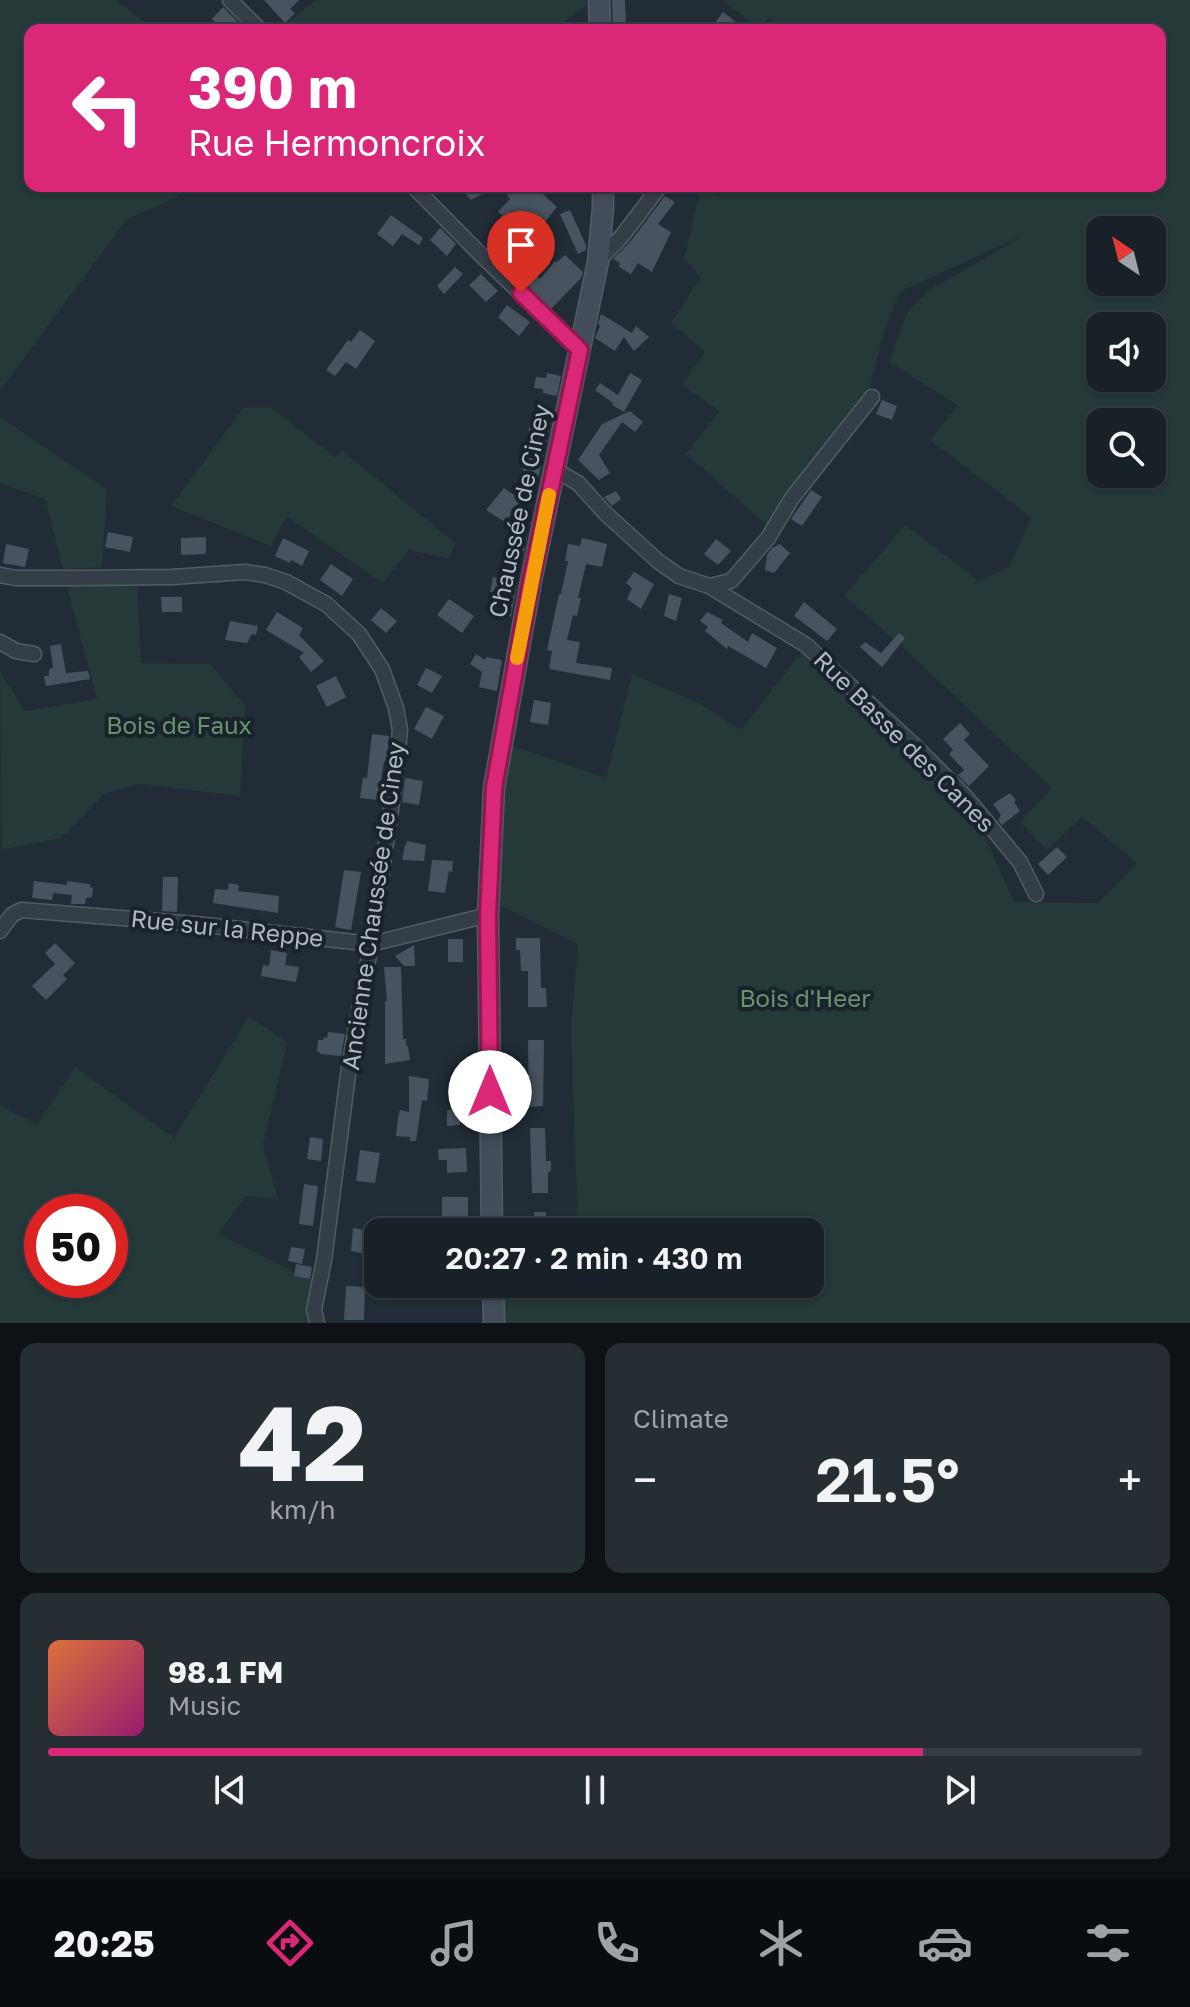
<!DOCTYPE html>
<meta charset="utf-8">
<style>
body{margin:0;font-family:"Golos Text",sans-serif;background:#262e34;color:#f1f3f6;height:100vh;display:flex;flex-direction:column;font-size:30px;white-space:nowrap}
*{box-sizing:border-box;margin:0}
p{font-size:26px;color:#9fa3a8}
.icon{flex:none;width:44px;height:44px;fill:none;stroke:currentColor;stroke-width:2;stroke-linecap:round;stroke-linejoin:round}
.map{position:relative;height:1323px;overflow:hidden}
.details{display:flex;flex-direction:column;gap:20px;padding:20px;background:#0e1216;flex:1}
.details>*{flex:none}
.banner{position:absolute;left:24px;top:24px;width:1142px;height:168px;border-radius:16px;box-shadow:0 2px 6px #0004,0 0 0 2px #373e45;background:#db2777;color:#fff;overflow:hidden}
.needle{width:52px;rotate:325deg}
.fabs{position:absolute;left:1086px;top:216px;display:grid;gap:16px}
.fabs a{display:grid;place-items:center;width:80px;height:80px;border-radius:16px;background:#192128;box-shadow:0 2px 6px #0004,0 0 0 2px #373e45;font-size:40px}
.speed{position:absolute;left:24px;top:1194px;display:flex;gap:16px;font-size:40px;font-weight:700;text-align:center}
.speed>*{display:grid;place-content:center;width:104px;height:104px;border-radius:50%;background:#192128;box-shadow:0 2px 6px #0004,0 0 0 2px #373e45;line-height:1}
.speed .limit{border:12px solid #d22;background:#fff;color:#111}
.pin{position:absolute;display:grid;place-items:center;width:68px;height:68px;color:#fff;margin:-82px -34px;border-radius:50% 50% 50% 0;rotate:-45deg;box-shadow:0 0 8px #0007}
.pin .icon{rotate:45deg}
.me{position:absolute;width:88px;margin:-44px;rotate:0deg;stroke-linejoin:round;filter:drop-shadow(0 0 6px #0008)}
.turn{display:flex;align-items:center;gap:28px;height:168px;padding:0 32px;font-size:36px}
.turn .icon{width:104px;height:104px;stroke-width:2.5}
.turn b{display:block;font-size:56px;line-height:68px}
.big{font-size:60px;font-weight:600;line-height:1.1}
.details .card{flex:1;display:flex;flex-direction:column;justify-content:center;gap:12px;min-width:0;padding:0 28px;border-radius:16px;background:#262e34}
.details .dial{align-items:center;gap:0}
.dial b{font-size:104px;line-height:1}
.song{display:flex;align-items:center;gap:24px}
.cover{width:96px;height:96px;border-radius:12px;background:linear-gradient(135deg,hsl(20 70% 55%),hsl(320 70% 35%))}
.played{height:8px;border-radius:4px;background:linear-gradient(90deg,#db2777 80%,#373e45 80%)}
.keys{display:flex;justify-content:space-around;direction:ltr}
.heat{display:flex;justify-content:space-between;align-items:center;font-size:44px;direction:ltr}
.details .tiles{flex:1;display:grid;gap:20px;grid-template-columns:1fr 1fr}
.card:last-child{grid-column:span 2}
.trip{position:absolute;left:364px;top:1218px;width:460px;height:80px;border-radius:16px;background:#192128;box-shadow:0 2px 6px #0004,0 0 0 2px #373e45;font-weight:600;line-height:80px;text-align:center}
.menu{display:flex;height:128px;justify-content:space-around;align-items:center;background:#0a0d10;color:#9fa3a8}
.menu .icon{width:56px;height:56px}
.menu .selected{color:#db2777}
.menu b{font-size:36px;color:#f1f3f6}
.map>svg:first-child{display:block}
</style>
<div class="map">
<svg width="1190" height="1323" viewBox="0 0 1190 1323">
<rect width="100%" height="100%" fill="#212c36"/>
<path fill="#243938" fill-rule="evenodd" d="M0,0h116l39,30h-125v156h142l6,11 -51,22 -127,172z
M315,0h271v6l-34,24h-273z
M723,0h467v1323h-685v-32l74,-7h231v-52h-232l-7,-205 7,-83 -84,-42 16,-157 96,33 26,-104 69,30 40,26 61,-79 173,164 39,87 84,1 39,-40 -55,-46 -35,33 -27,-28 32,-34 -145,-137 -63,-55 61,-71 74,56 31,-15 21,-49 -101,-77 28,-35 -69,-43 18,-49 19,-21 98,-57 -125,57 -15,39 -17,68 -100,126 -81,-71 33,-43 -37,-26 23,-33 -34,-29 30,-46 -17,-18 17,-73 17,10 9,-10h433v-156h-379l-11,-14 -10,14zM1100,230h52v52h-52zM1100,326h52v52h-52zM1100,422h52v52h-52z
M270,407l65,50 8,-6 112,92 -6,16 -40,-9 -26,33 -96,-66 -16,29 -100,-40 72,-98z
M0,417l107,72 -5,78 -39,3 -18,-71 -45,-16z
M137,582l4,81 69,1 35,41 -5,91 -101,-12 -35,10 -43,44 -60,12 -1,-178 25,39 72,-12 -31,-116z
M249,1016l38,27 -24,102 15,54 -32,-3 -28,38 96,48 -6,35 2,6h-310v-218l37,20 38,-58 99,71zM42,1212h68v68h-68z"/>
<path fill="#475460" d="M264,0h35l-9,9 5,4 -10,10z
M612,0h13l1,26h-13z
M223,7l15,15 -8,8h-21l7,-7 -4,-4z
M723,12l23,18h-24l-8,-6z
M458,186h16l8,8 -11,6z
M515,186h19l23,21 -39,48 8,9 -11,10 -19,-19 21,-24 -11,-8 2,-3 -10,-8 12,-13 -3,-4z
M665,196l10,6 -17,22 13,8 -19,40 -14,-9 -7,11 -12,-7 1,-4 -7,-4 17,-17z
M570,210l16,35v5l-8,4 -18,-40z
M391,215l32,23 -4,7 -17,-11 -9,12 -16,-12z
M440,228l16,16 -9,12 -17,-16z
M565,255l18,17 -2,6 -30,31 -26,-26 8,-11 7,7 15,-18 2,1z
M455,267l8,7 -19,20 -7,-8z
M481,274l17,17 -12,11 -17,-17z
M507,305l23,17 -11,14 -21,-19z
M601,314l31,19 4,-7 13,11 -15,14 -10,-14 -9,14 -20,-13 5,-12 -2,-2z
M360,330l15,11 -19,28 -10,-7 -11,14 -9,-6 22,-30 3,2z
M547,373l14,3 -4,20 -14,-3v-4l-9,-1 2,-11 10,1z
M630,373l12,7 -18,32 -12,-7 1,-2 -18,-13 5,-7 18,12z
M882,400l15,6 -5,14 -16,-6z
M630,411l13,11 -8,10 -13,-10 -23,33 11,18 -11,7 -21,-20 24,-36z
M531,419l20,4 -14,60 -16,-4 7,-31 -3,-1z
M504,488l17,12 -16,22 -19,-12z
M811,490l11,7 -20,29 -11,-7z
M616,491l5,8 -9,7 -8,-9z
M108,532l25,5 -3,15 -25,-5z
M512,535l15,3 -5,22 -15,-2z
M206,537v17l-25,1v-17z
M283,538l26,13 -7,15 -11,-6 -1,3 -15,-7z
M582,538l25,6 -5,23 -16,-3 -8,34h3l-4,18 -4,-1 -6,25 13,2 -4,21 36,5 -2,12 -61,-11 3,-18 -5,-1 12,-56h2l7,-33h-3l3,-17 12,2z
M716,539l15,12 -13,14 -14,-11z
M6,544l23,5 -4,18 -22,-4z
M780,544l10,9 -16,20 -9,-3 2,-15 5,-7z
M331,564l22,15 -11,17 -22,-16z
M634,572l20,12 -13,25 -14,-10 5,-11 -6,-5z
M493,577l19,3 5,5 -6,32 -10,-4 4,-18 -15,-3z
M669,594l13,4 -6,23 -12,-5z
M161,597h21v15h-20z
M449,599l25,17 -12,17 -25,-18z
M804,602l33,27 -10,12 -33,-25z
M381,608l16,13 -11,12 -15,-13z
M277,612l26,16 -4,7 25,26 -13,11 -12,-15 5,-4 -38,-23z
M707,612l16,8 -2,3 27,19 4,-9 25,15 -11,20 -38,-22 -1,3 -22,-18 3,-4 -8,-6z
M230,621l28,5 -2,9 -4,-1 -5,9 -22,-3z
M899,633l6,5 -23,29 -22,-20 5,-5 16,11z
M61,644l5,29 22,-2 2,8 -44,7 -2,-10h5v-6l4,-3 -3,-21z
M476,654l9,6 1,-3 16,3 -5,31 -18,-4 3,-15 -12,-8z
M426,668l16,8 -10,17 -15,-8z
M336,676l10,21 -19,10 -11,-21z
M534,700l17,3 -3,22 -18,-3z
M426,707l18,9 -12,23 -18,-10z
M960,723l10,11 -6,6 25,26 -20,20 -11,-11 6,-5 -15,-16 4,-4 -10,-11z
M372,734l17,2 -2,26h-3l-6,38 -18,-2 3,-21 4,1z
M405,778l18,3 -4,24 -17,-3z
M1010,793l6,7 -2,2 6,9 -18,14 -4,-5 3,-5 -8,-11z
M407,841l19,4 -2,16 -22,-1 3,-15h1z
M1057,847l10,10 -19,18 -10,-11z
M432,860l21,1 -1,11 -3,-1 -4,22 -17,-2z
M344,870l17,2 -10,58 -16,-3z
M163,877h15l-1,35 -15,-1z
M34,881l33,4v-4l23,3v3l3,1 -1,9 -6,1 -1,6h-14l1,-9 -19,-2 -1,7 -20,-2z
M229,883l10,2 -1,6 41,5 -1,17 -65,-10 2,-14 13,1z
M516,938h24l1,50h5l1,19h-19v-36h-7l-1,-21h-4z
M448,939h15v23h-15z
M55,943l20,20 -12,12 4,4 -21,21 -14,-14 23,-22 -10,-11z
M414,945l1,21h-11l-9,-10z
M271,950l16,3 -2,12 14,2 -3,15 -35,-6 2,-11 6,1z
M384,967h17l2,72h3v7h2l2,14 -25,4v-63h2z
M328,1032l17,2 -4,22 -20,-2 -4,-3 1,-11h5l1,-3 3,1z
M528,1040h16l-1,66 -14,1z
M409,1076l20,3 -2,22 -5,-1 -6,41h-6v-4l-14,-1 2,-18 2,-8 9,2z
M459,1109l1,16 -13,1v-16z
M530,1128h15l1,33h5v10l-3,1v21h-16z
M310,1137l13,2 -2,22 -14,-2z
M466,1148l1,24 -20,1v-13h-8l-1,-11z
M360,1150l20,3 -5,30 -19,-2z
M304,1184l14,2 -5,40 -14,-2z
M442,1197h26v35h-26z
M534,1212h12l-1,20h-16v-13h5z
M353,1228l18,3 -4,23 -16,-3z
M291,1247l14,2 -3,15 -14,-3z
M296,1264l16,3 -2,12 -16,-3z
M346,1286l19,1 -1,33h-20z"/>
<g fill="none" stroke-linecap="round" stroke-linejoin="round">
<g stroke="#525c65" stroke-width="17">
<path id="street" d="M230,0l30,30
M413,186l68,69 99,95
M598,261l24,-25 38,-50
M555,470l23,13 28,31 53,48 20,14 30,10 22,-5 37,-43 24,-40 80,-101
M0,575l16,3h63l93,-1 73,-5 20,3 21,7 40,22 33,30 23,35 14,39 4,22 -6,59 -23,155 -22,123 -25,193 -10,50 3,13
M709,586l97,59 111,103 48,48 55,66 16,32
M0,642l16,9 18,3
M0,931l12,-16 9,-5 175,14 175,20 117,-29"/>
</g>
<g stroke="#525c65" stroke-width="23">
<path id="secondary" d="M599,0l1,30
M492,1232l-4,-317 6,-127 37,-207 67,-319 5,-54v-22
M493,1284l1,39"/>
</g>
<use href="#street" stroke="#343e47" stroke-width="14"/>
<use href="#secondary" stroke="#434d5a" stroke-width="20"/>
</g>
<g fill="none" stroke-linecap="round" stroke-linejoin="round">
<g stroke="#8e194d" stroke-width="20">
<path id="route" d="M490,1092l-2,-177 6,-127 37,-207 49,-231 -59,-57"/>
</g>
<use href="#route" stroke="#db2777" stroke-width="14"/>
<path stroke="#f59e0b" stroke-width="14" d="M517,658l32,-163"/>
</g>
<g text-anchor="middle" stroke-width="8" stroke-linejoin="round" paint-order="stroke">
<g font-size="24" fill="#afb9c4" stroke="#1a232b">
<text transform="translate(520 511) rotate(-78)" y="8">Chaussée de Ciney</text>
<text transform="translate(904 742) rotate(45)" y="8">Rue Basse des Canes</text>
<text transform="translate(374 906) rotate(-82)" y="8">Ancienne Chaussée de Ciney</text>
<text transform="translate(227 929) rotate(6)" y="8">Rue sur la Reppe</text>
</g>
<g font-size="24" fill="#67936d" stroke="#1a232b">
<text x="179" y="734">Bois de Faux</text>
<text x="805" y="1007">Bois d'Heer</text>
</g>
</g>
</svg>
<div class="fabs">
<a><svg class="needle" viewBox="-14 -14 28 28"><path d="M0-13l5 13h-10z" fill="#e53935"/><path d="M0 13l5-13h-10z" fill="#9fa3a8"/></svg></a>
<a><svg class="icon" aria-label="sound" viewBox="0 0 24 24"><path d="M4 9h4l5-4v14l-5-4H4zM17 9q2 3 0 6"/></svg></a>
<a><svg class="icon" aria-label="search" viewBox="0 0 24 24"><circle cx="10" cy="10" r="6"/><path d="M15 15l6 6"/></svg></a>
</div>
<div class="speed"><div class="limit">50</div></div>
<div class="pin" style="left:521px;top:293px;background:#d93025"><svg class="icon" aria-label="arrive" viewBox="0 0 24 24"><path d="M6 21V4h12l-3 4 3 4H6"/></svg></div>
<svg class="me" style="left:490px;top:1092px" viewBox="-20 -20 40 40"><circle r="19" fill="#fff"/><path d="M0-13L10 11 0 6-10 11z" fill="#db2777"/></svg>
<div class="trip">20:27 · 2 min · 430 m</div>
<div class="banner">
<div class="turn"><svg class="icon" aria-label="left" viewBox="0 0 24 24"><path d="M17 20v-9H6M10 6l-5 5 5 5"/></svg><div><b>390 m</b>Rue Hermoncroix</div></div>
</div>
</div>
<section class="details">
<div class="tiles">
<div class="card dial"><b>42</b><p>km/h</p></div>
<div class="card"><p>Climate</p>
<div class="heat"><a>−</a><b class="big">21.5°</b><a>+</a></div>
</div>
<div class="card">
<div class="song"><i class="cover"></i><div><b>98.1 FM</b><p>Music</p></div></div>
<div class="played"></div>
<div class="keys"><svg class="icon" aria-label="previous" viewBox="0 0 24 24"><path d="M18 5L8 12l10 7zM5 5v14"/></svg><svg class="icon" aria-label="pause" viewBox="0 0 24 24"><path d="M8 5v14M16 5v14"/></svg><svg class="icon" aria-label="next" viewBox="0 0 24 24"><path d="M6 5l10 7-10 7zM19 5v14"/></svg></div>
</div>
</div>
</section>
<nav class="menu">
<b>20:25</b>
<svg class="icon selected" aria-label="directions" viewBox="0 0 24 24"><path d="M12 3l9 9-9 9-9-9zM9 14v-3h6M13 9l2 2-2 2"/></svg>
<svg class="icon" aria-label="music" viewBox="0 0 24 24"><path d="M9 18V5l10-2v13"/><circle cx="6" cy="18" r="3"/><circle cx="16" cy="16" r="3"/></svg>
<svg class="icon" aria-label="phone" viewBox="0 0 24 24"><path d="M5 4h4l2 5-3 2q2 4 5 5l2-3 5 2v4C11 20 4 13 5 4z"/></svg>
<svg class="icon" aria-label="climate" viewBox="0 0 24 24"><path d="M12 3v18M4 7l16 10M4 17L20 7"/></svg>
<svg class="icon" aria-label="car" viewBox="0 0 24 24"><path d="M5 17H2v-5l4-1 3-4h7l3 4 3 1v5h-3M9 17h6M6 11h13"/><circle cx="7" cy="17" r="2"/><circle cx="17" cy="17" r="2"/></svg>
<svg class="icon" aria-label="filters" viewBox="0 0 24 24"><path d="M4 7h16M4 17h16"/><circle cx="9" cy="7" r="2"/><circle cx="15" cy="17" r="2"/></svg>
</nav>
